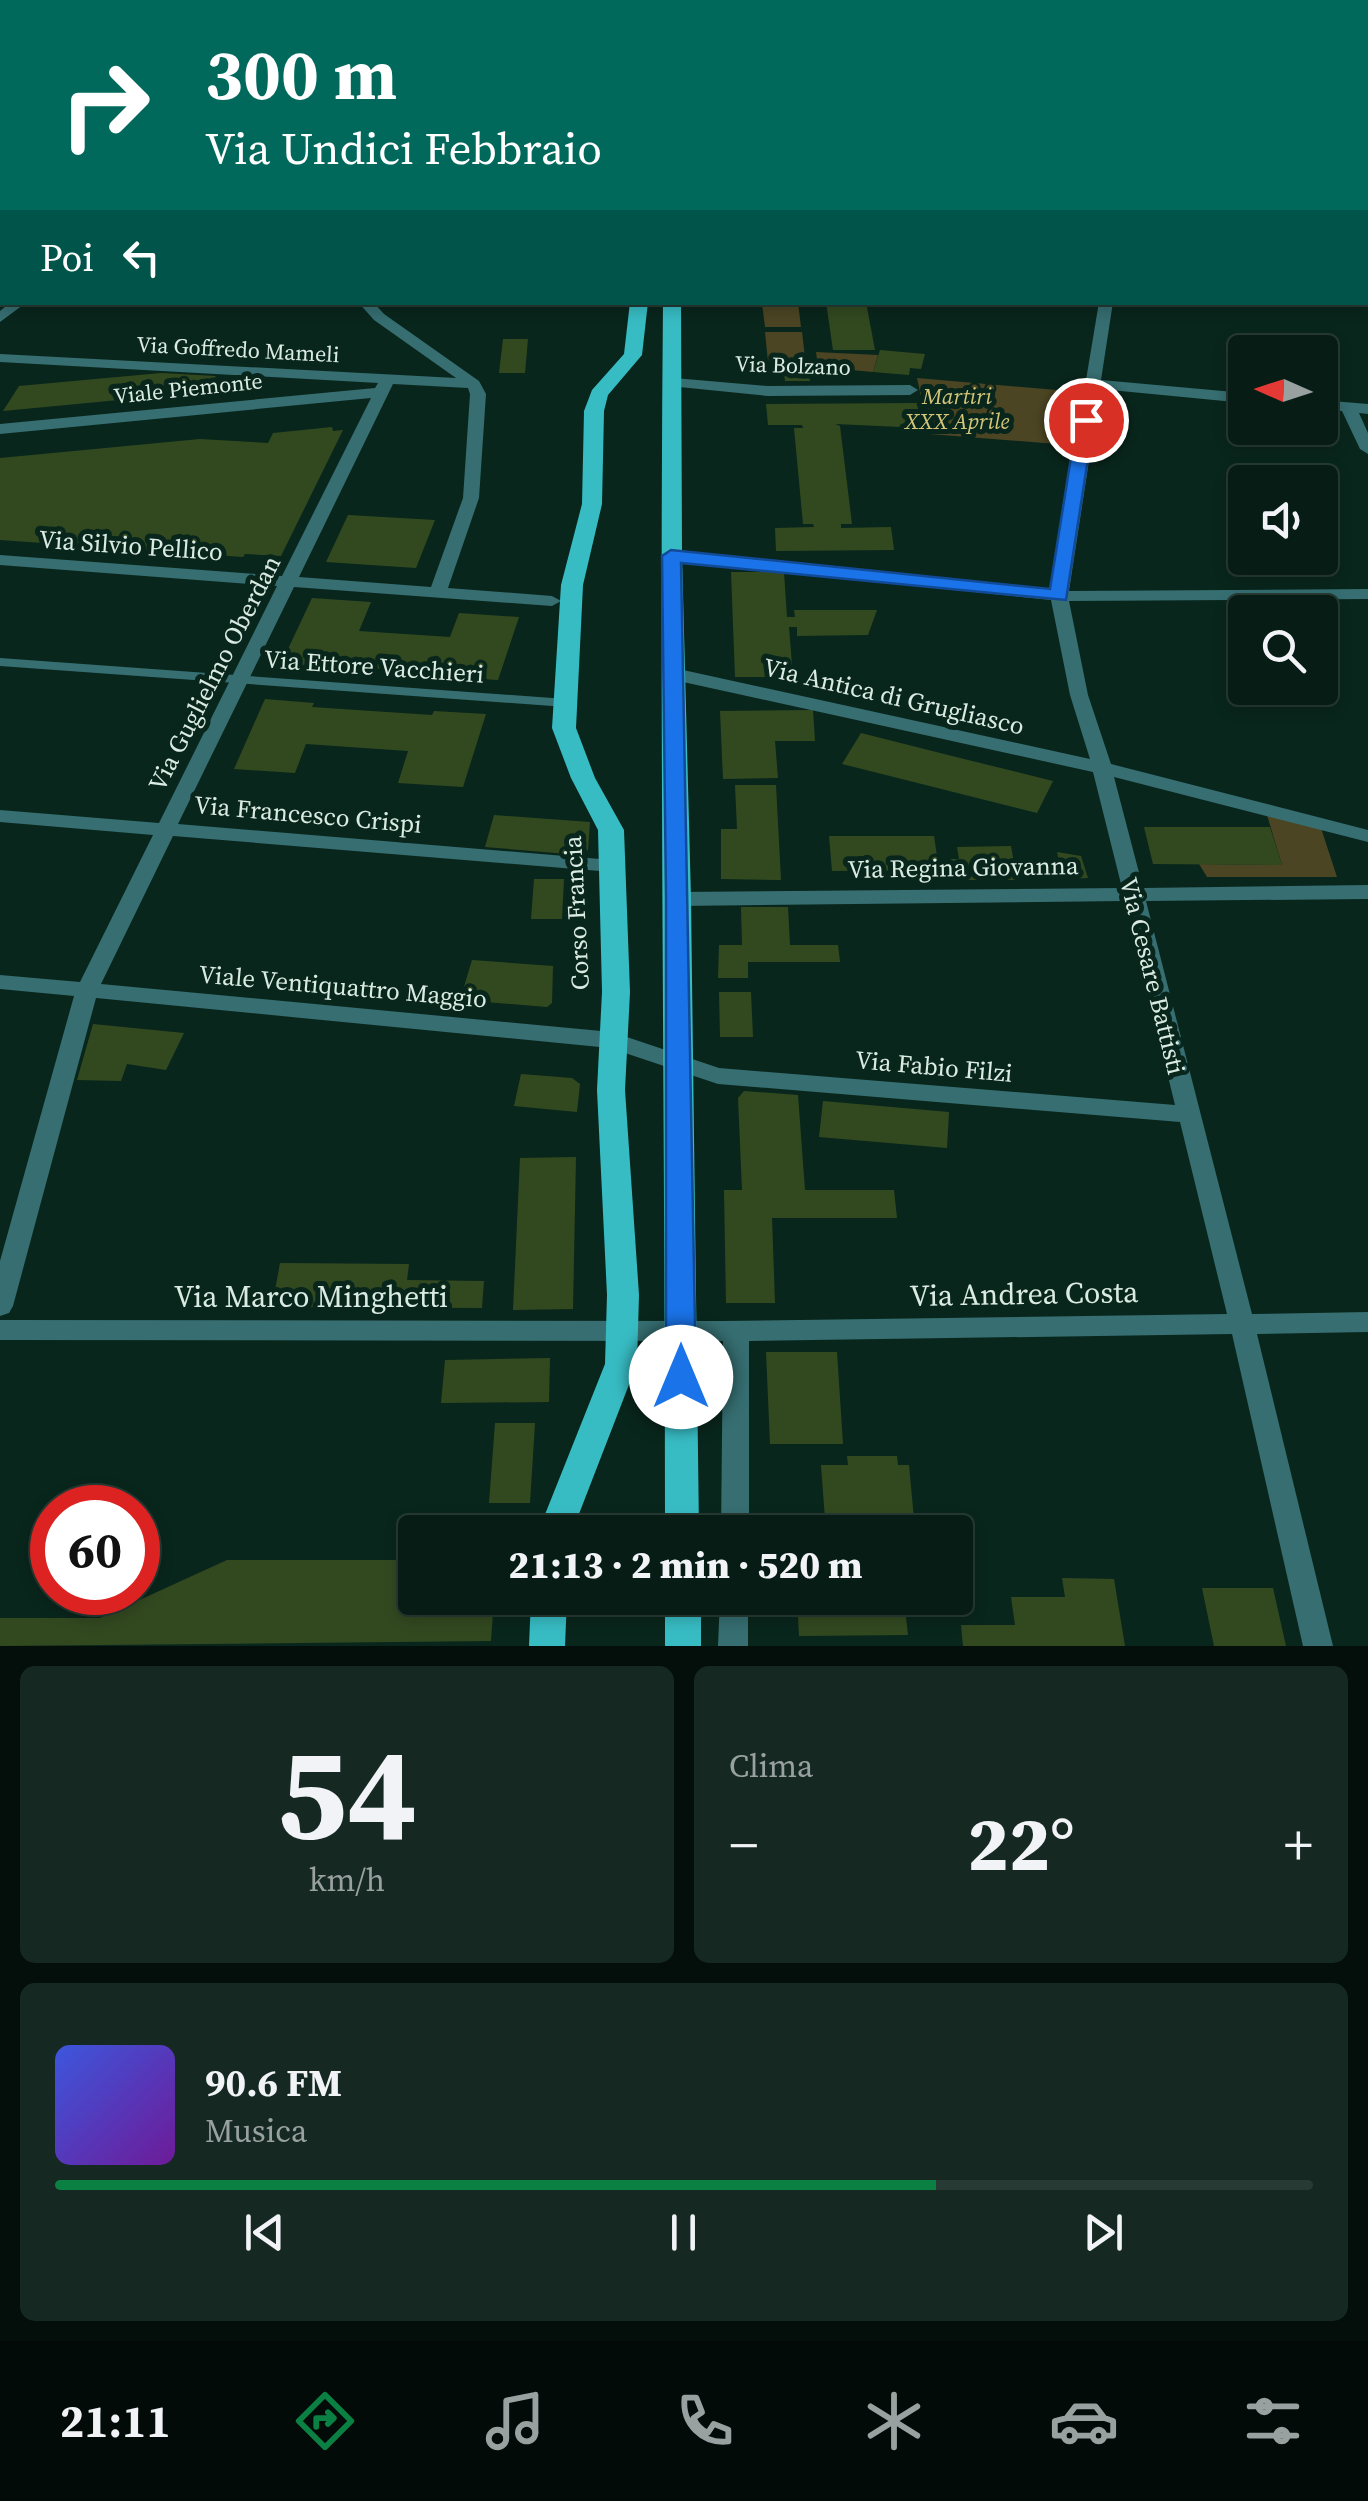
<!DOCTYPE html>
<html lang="it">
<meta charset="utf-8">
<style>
body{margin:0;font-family:"Source Serif 4",serif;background:#152922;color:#f1f3f6;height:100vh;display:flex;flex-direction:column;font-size:38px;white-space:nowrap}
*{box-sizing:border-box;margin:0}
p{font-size:32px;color:#98a1a0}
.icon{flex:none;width:55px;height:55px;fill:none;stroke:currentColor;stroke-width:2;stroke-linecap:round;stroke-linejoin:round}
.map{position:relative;height:1646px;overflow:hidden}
.side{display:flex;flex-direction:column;gap:20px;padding:20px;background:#040f0c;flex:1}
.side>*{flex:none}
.hud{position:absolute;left:0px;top:0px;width:1370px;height:305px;box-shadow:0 5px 15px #0003,0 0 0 2px #283a34;background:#00695c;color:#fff;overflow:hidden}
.needle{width:65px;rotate:273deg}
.buttons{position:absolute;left:1228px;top:335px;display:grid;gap:20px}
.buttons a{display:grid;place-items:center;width:110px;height:110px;border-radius:10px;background:#071c15;box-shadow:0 5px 15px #0003,0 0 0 2px #283a34;font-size:50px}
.speed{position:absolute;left:30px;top:1485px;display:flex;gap:20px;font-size:50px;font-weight:700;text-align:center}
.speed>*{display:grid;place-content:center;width:130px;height:130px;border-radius:50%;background:#071c15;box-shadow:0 5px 15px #0003,0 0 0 2px #283a34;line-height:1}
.speed .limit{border:15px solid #d22;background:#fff;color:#111}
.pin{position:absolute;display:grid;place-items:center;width:85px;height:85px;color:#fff;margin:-42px;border:5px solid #fff;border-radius:50%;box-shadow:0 2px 10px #0007}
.me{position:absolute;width:110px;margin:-55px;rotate:0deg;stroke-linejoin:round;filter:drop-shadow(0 0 8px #0008)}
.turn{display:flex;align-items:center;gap:35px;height:210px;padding:0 40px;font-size:45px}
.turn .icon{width:130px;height:130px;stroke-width:2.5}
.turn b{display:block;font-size:70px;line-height:85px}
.then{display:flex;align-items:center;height:95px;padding:0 40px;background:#0003;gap:20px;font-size:38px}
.big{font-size:75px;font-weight:800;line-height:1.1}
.side .widget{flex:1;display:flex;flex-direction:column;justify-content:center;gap:15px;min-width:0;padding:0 35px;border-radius:15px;background:#152922}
.side .dial{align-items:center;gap:0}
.dial b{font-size:130px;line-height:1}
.song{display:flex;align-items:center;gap:30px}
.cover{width:120px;height:120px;border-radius:15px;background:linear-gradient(135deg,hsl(230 70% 55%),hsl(280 70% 35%))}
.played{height:10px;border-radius:5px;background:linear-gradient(90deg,#0b8043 70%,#283a34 70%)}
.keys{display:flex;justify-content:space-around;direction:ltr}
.heat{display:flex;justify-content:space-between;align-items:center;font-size:55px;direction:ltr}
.side .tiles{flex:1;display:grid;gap:20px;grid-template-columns:1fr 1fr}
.widget:last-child{grid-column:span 2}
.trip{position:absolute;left:398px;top:1515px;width:575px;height:100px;border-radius:10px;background:#071c15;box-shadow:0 5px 15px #0003,0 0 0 2px #283a34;font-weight:800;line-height:100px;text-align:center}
.tabs{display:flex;height:160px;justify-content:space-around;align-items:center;background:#030b08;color:#98a1a0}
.tabs .icon{width:70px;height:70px}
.tabs .current{color:#0b8043}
.tabs b{font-size:45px;color:#f1f3f6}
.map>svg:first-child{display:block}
</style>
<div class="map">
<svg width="1368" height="1646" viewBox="0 0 1368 1646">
<rect width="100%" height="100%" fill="#09261c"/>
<path fill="#4b4523" d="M762,303h36l3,24h-36z
M765,332h37l4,34 -38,-4z
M816,352l62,3 -5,17 -55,-5z
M917,378l151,13 -11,53 -128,-10z
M1267,815l54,13 16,49h-130l-8,-13 83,1z"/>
<path fill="#324920" d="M826,302h40l9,48h-42z
M503,339h25l-3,34h-26z
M880,350l45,4 -4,15 -11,-1 -1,7 -36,-3z
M783,368l31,3 1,4h-6l1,6h-25z
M161,373l55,3 -13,16 -200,19 16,-25z
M917,403l5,25 -87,-4 5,2 12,98h-11v4l50,-1 3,23 -118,1 -1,-23 39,-1 -1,-3h-10l-9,-96h9l-1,-3h-34l-2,-21z
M332,427l1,4 10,-1 -62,126 -36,-2 -2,3 -243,-17v-82l200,-19 68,4 5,-10z
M348,515l87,5 -19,48 -90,-6z
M731,572h53l3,45h8l-1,-7h83l-9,25 -71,1v-9h-8l4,50h-58z
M312,598l59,4 -12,29 91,6 9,-24 60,4 -21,63 -49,-3 2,-5 -170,-8z
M265,699l49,4 -2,4 120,8 2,-4 52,3 -23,73 -65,-4 10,-32 -102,-7 -11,29 -61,-4z
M813,710l2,31h-40l3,37 -55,1 -3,-68z
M861,733l95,24 97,24 -16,32 -195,-49z
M735,785h41l5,95 -60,-1v-50h16z
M494,815l96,7 -2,28 -8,5 -95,-8z
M1144,827h126l12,38 -129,-1z
M829,836h105l5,34 -107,1z
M1011,846l6,34h-71l5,-21h8l-2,-12z
M1057,852l24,4 7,22 -25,1z
M534,879h30l-2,40h-31z
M741,907h47l2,38h48l2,17h-92v16h-30l1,-33h23z
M472,960l81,6 -1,37 -5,4 -87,-7z
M719,992h32l2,45h-33z
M93,1024l91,9 -18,37 -39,-6 -6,17 -44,-1z
M521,1074l51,4 8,6 -3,28 -63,-6z
M744,1091l54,4 7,95h89l3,28h-125l3,85h-49l-2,-113h18l-4,-92z
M823,1101l126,11 -2,36 -128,-11z
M576,1157l-3,152 -60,1 7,-152z
M280,1263l129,1 -2,16 77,1 -2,27 -210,-1z
M766,1352h71l6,92h-73z
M550,1358l-1,44 -108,1 4,-43z
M495,1423h40l-5,80h-41z
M847,1456h50l1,9h11l5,54h-89l-4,-54h27z
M227,1560h188v38h79l-3,43 -491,5v-28h100z
M1062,1578l52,1 11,67h-162l-2,-21h54l-4,-28h54z
M1202,1588h71l13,58h-72z
M797,1598h107l4,37 -109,1z"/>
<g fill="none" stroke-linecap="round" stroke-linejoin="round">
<path fill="#366e71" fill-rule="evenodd" d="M0,658l566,41 7,4 -7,4 -566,-41z"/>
<path fill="#366e71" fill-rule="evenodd" d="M608,0h10v2h-10z
M686,0h10v2h-10z
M1314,0h38l1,2h-40z
M0,174h2v8h-2z
M0,271h2v8h-2z
M11,302h16l-27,20v-11z
M358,302h15l11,12 95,67 7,13 -7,104 -31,90 104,8 9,5 -9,5 -258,-19 -116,237 434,36 10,6 -10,6 -439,-36 -72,148 511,48 107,36 456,37 -50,-204 -447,5 -10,-7 10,-7 444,-4 -29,-116 -419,-92 -9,-6 9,-6 416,91 -20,-64 -19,-95 -380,-39 -9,-5 9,-5 380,39 48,-288h14l-12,78 144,13v10l-145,-14 -31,202 299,-2v10l-299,2 19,94 23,69 257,66v12l-254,-65 29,111 225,-3v14l-222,2 106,413 116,-2v20l-111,2 76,312h-30l-71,-312 -483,7v191h-28l2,-191 -723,-1v-20l723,1 504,-7 -47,-192 -462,-38 -108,-36 -514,-50 -83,308 -4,7 -9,3v-55l74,-265 -74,-7v-14l80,7 73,-147 -153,-13v-12l159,13 118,-237 -277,-21v-10l282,21 89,-178 -371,36v-10l375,-36 3,-5 -378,-21v-8l456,24 -82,-58zM393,384l75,4 2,6 -7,104 -32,89 -132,-10z
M674,378l94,8 142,-1 8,5 -8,5 -142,1 -99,-10 -3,-3z
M1320,400l48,4v10l-9,-1 9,20v21l-8,-5 -18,-38 -22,-1z
M720,1598h28v48h-30z"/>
<path fill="#366e71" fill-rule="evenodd" d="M0,89h2v8h-2z"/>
<path fill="#38bcc4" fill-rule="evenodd" d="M637,0h14v2h-14z
M661,0h14v2h-14z
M630,302h18l-6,53 -34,40 -4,16 -2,93 -19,81 -7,143 19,50 29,52 6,162 -5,98 14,205 -2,69 -65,168h-34l67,-168 2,-69 -10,-205 5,-98 -4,-162 -27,-52 -19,-50 9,-143 21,-81 2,-93 8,-21 32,-36z
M663,302h18l1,254 9,343 8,633h-34c0,-410 -6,-820 -2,-1230z
M531,1598h36l-2,48h-36z
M665,1598h36v48h-36z"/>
<g stroke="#9cb1a8" stroke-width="8">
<path id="rail" d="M60,2l7,-2"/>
</g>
<use href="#rail" stroke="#09261c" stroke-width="5" stroke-dasharray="14" stroke-linecap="butt"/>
</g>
<path fill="#1a73e8" stroke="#114b97" stroke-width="2.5" d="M1086,414l8,6 -28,180 -385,-37 15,814 -5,8 -10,4 -11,-4 -4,-8v-479l-4,-342 9,-6 379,39 27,-169z"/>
<g text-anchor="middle" stroke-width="10" stroke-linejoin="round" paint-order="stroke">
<g font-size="22" fill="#daebe3" stroke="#09261c">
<text transform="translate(238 349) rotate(3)" y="8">Via Goffredo Mameli</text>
<text transform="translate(793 365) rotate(2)" y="8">Via Bolzano</text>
<text transform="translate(188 388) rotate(-6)" y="8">Viale Piemonte</text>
</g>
<g font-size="22" font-style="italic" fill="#d4c678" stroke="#09261c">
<text x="957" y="404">Martiri<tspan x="957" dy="25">XXX Aprile</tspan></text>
</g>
<g font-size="25" fill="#daebe3" stroke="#09261c">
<text transform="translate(131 545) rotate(4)" y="9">Via Silvio Pellico</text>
<text transform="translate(374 666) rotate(4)" y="9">Via Ettore Vacchieri</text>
<text transform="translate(214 673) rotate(-63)" y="9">Via Guglielmo Oberdan</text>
<text transform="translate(894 696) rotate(13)" y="9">Via Antica di Grugliasco</text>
<text transform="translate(308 814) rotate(5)" y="9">Via Francesco Crispi</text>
<text transform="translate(963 867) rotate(-1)" y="9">Via Regina Giovanna</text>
<text transform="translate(576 913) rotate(-93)" y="9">Corso Francia</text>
<text transform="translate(1153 976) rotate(76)" y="9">Via Cesare Battisti</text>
<text transform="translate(343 986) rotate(5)" y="9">Viale Ventiquattro Maggio</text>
<text transform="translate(934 1066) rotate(5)" y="9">Via Fabio Filzi</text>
</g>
<g font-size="30" fill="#daebe3" stroke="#09261c">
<text transform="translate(1024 1294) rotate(-1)" y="10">Via Andrea Costa</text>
<text x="311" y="1307">Via Marco Minghetti</text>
</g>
</g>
</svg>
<div class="buttons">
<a><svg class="needle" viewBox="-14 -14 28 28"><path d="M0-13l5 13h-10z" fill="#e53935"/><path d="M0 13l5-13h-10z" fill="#98a1a0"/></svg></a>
<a><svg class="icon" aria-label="sound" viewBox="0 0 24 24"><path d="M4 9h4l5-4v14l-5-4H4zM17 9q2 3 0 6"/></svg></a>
<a><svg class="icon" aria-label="search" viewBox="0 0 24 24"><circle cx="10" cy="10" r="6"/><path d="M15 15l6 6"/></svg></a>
</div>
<div class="speed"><div class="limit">60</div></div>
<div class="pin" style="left:1086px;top:420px;background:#d93025"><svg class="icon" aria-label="arrive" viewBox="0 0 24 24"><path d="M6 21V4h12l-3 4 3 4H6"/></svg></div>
<svg class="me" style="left:681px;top:1377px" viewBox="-20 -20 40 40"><circle r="19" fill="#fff"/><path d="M0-13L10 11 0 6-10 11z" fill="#1a73e8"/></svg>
<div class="trip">21:13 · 2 min · 520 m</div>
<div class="hud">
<div class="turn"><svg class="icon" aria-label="right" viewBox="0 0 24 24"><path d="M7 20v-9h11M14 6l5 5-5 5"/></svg><div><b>300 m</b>Via Undici Febbraio</div></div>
<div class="then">Poi<svg class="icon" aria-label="left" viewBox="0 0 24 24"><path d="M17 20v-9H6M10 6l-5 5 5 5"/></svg></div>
</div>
</div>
<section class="side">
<div class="tiles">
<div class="widget dial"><b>54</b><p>km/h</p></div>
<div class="widget"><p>Clima</p>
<div class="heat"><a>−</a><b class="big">22°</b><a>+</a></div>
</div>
<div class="widget">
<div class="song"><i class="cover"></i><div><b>90.6 FM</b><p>Musica</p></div></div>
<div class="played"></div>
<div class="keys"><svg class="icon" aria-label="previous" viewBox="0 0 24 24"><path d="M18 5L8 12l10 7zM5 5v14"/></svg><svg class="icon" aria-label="pause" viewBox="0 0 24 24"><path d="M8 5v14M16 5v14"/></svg><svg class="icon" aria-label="next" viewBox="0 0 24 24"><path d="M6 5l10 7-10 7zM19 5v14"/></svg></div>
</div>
</div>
</section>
<nav class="tabs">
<b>21:11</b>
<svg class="icon current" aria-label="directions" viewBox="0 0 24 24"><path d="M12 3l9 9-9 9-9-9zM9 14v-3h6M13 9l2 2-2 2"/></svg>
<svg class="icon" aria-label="music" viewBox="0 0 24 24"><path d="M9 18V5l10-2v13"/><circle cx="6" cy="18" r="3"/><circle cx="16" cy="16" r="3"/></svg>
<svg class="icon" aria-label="phone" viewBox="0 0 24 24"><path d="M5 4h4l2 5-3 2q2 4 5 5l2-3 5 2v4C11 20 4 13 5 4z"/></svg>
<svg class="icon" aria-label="climate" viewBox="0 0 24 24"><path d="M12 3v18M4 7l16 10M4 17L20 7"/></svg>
<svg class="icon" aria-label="car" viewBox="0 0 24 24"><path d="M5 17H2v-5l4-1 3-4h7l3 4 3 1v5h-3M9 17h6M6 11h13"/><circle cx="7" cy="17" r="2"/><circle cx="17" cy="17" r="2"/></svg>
<svg class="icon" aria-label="filters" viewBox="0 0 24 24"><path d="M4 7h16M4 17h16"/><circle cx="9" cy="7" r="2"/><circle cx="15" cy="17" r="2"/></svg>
</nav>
